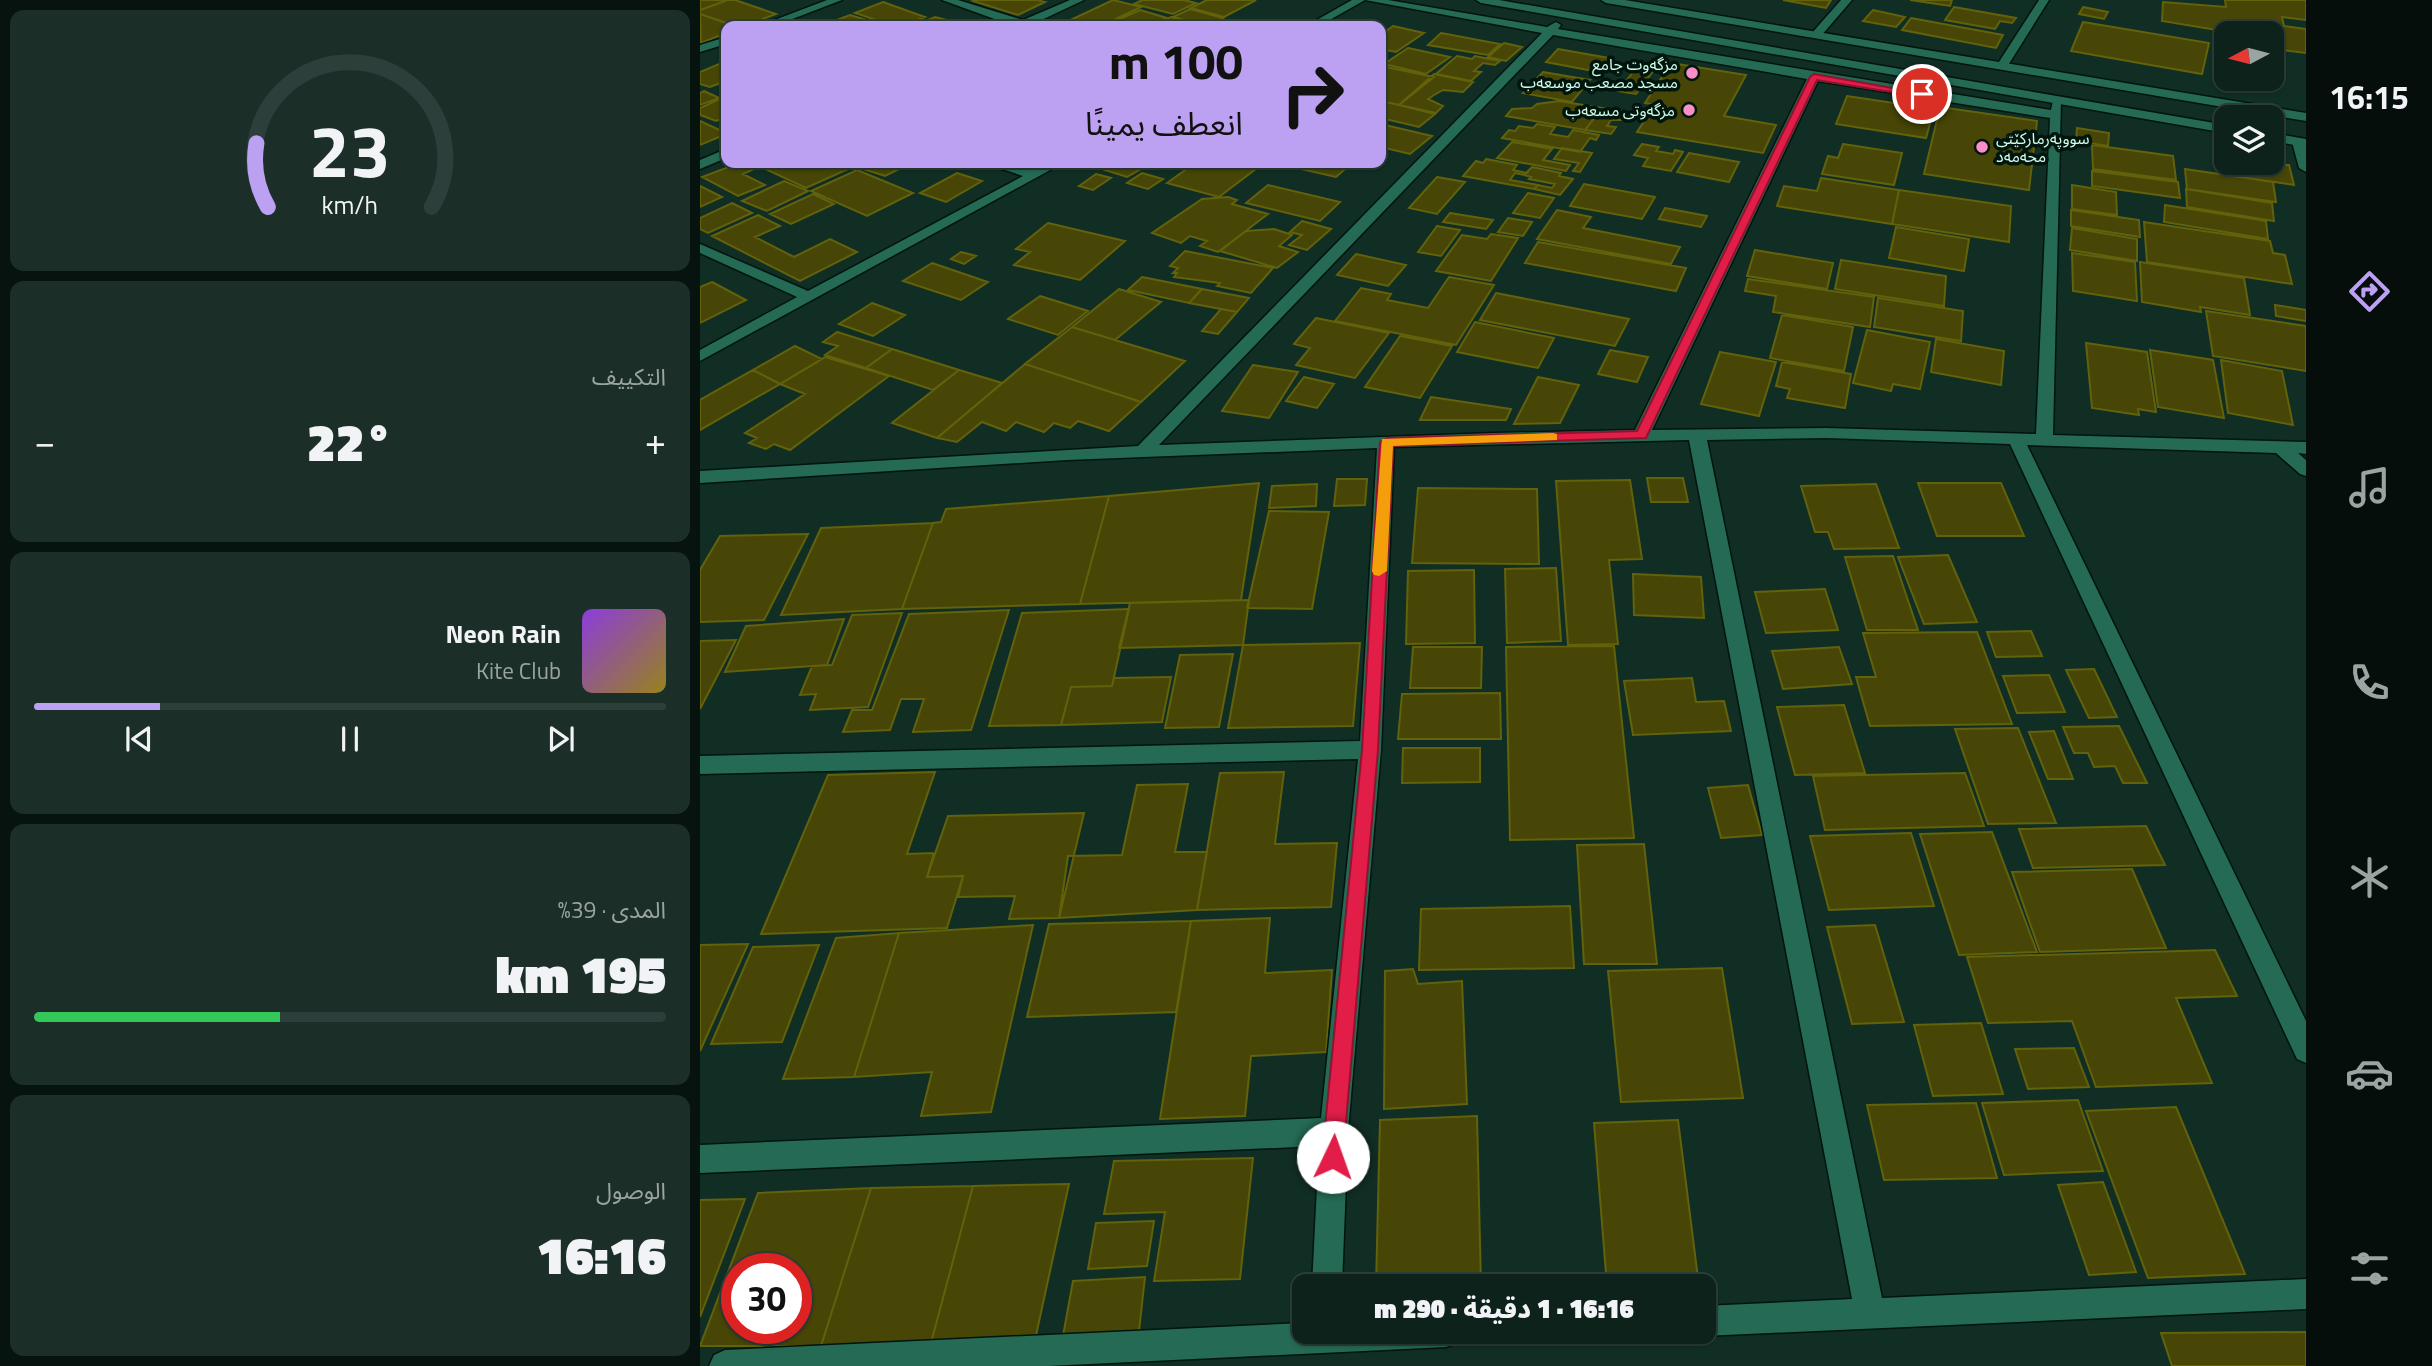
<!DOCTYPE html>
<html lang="ar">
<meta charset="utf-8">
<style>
body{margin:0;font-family:"Titillium Web","Noto Sans Arabic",sans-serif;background:#1b2f28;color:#f1f3f6;direction:rtl;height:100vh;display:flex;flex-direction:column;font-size:26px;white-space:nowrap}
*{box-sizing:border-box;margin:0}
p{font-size:23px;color:#9aa4a3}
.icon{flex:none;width:38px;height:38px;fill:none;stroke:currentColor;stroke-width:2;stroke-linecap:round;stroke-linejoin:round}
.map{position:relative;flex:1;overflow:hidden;direction:ltr}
.sheet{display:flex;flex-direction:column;gap:10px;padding:10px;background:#07130f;width:700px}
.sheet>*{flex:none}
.hud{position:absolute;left:21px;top:21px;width:665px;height:147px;border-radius:14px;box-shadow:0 2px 5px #0004,0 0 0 2px #2d3f3a;direction:rtl;background:#bca0f2;color:#111;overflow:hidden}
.needle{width:46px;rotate:263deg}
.tools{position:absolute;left:1514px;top:21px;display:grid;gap:14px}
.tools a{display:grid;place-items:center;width:70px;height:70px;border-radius:14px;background:#0d221b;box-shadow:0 2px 5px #0004,0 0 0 2px #2d3f3a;font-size:35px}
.speed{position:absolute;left:21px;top:1253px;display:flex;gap:14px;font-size:35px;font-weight:700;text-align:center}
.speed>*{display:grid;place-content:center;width:91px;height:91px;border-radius:50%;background:#0d221b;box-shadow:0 2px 5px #0004,0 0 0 2px #2d3f3a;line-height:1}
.speed .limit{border:10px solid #d22;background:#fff;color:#111}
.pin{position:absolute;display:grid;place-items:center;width:60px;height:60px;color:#fff;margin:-30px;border:4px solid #fff;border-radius:50%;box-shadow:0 2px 7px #0007}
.me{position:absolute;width:77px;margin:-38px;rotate:3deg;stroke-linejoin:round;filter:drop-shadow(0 0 5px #0008)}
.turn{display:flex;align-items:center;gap:24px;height:147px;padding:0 28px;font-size:32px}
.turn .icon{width:91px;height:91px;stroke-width:2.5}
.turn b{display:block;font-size:49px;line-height:60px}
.big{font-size:52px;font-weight:800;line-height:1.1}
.sheet .widget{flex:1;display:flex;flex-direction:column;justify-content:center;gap:10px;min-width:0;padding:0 24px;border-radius:14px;background:#1b2f28}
.sheet .dial{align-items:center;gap:0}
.dial svg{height:182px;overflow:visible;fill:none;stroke:#2d3f3a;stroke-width:7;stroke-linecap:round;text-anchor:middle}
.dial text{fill:#f1f3f6;stroke:none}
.song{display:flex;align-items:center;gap:21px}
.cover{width:84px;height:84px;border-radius:10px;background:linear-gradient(135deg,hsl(270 70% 55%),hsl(50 70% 35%))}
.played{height:7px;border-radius:4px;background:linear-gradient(90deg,#bca0f2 20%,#2d3f3a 20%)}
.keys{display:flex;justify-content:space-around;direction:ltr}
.heat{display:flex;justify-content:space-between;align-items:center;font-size:38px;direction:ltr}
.charge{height:10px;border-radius:5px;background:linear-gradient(90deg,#34c759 39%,#2d3f3a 0)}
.trip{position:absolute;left:592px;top:1274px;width:424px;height:70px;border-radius:14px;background:#0d221b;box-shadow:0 2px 5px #0004,0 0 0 2px #2d3f3a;font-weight:800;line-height:70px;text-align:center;direction:rtl}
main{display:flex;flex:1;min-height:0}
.tabs{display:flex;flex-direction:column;width:126px;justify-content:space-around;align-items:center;background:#050e0b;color:#9aa4a3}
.tabs .icon{width:49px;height:49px}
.tabs .selected{color:#bca0f2}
.tabs b{font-size:32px;color:#f1f3f6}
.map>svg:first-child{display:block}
</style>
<main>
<nav class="tabs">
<b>16:15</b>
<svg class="icon selected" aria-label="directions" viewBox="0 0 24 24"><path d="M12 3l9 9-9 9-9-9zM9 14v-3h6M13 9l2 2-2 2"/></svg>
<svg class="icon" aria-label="music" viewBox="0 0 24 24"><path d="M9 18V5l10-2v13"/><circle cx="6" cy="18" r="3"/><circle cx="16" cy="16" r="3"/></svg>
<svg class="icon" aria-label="phone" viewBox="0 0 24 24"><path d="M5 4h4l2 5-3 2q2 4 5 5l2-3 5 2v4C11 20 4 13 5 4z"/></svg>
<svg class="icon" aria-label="climate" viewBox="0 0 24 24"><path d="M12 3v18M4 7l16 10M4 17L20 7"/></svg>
<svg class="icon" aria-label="car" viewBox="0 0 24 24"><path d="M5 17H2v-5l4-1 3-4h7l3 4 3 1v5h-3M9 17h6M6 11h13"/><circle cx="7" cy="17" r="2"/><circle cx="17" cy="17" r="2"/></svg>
<svg class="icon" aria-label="filters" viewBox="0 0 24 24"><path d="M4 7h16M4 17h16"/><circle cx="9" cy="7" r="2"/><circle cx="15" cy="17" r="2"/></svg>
</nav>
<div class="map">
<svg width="1606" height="1366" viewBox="0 0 1606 1366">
<rect width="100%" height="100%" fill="#112e24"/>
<path fill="#474606" stroke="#62610c" stroke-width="2" fill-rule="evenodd" d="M0,0h28l-28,10z
M28,0h7l41,14 -32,12h-9l-35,-12v-4z
M276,0h61l8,2 -27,13 -45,-14z
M413,0l28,7 -40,19 -39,-2z
M442,0h42l12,3 -23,11 -39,-10z
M507,0h49l-32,17 -33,-9z
M1083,0h48l-5,8z
M1210,0h42l-2,6z
M1525,0h81v20l-24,-3 2,9 22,3v24l-32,-4 -2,-16h-37l-73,-12 1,-19 63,5z
M183,2l42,15 -24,9h-7l-39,-13z
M1254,7l62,11 -4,5 -12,-2 -5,8 -50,-9z
M1383,7l25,5 -4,7 -25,-5z
M490,9l33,9 -16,8 -34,-9z
M440,10l27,8 -18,8h-45z
M1173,10l32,7 -9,10 -33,-6z
M0,14l35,12h-9v7l-25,10z
M150,15l36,11h-65z
M235,17l35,9h-42l4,-1 -9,-3z
M471,17l23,7 -42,2z
M1211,18l92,17 -7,13 -94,-18z
M1383,22l126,21 -7,31 -131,-23z
M693,26l31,7 -28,19 -15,-3v-14z
M741,33l59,11 -12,11 -60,-10z
M804,43l18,4 -16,14 -18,-4z
M708,48l42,9 -24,17 -42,-10z
M858,49l51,9 -11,14 -52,-10z
M757,56l15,3 3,-3 25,5 -5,4 -12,-2 -9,8 7,1 -10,9 -35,-7z
M971,63l75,12 -22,41 52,9 -13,28 -126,-21 18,-27 -10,-2z
M19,64l7,2v15l-16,6 -10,-3v-12z
M681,66l53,11 -35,28 -18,-4z
M937,67l17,3 -18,24 -18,-3z
M843,72l47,8 -18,22 -49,-9z
M734,74l39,8 -10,10 -20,-2 -9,5 -6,4 15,7 -7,7 -37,-8z
M4,91l15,7 -19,7v-12z
M26,96v21l-10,4 -16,-6v-7z
M1147,96l87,13 -8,29 -90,-14z
M681,101l18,4 36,9 -16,13 -38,-9z
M859,101l43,7 -17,22 -79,-14 6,-7 20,-1 5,-4z
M1240,107l97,14 -8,69 -105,-16z
M902,108l32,5 -4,7h-19l-4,6 9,1 -5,7 -26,-4z
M0,121l26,12v1l-26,11z
M837,124l18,3 -5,7 18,3 5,-7 26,5 -3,5 -6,-2 -10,14 -78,-14 7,-8 6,1 4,-5 14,2z
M685,125l47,11 -22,18 -29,-7v-19z
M1377,128l32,5 -1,13 -32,-5z
M812,142l40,7 -9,11 27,5 -4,6 -69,-13z
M942,144l17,3 -3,4 17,3 2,-4 8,2 -12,19 -28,-5 5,-8 -14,-3z
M1143,144l59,9 -8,32 -72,-11 6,-18 10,2z
M1392,145l81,11 3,24 -83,-11z
M862,148l30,5 -12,19 -7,-1 6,-8 -25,-4z
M989,153l50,9 -10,20 -52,-10z
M786,159l31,6 -4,5 14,3 -3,2 -9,-2 -5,7 28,5 -4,4 -71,-13 13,-15 7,2z
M39,163l13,7 -9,4 22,11 -27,11 -36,-19z
M70,163h60l16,7 -40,18 -45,-21z
M170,163h41l-26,13 -25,-8z
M418,163h17l11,3 -19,11 -22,-7z
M495,163h56l10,2 -42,32 -52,-14z
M596,163h56l-16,14 -44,-10z
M1538,163l51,2 5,20 -53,-8z
M832,167l29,6 -2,3 14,3 -13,16 -26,-6 4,-4 14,3 3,-4 -26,-5 2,-2 -7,-2z
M1485,169l88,13 3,20 -89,-13z
M157,170l56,23 -46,23 -56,-25z
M1392,171l86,11 2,16 -88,-12z
M257,173l25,8 -36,21 -26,-9z
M442,173l21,6 -15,10 -21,-6z
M396,174l15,4 -18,12 -14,-4z
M737,177l28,5 -28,32 -28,-6z
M1121,178l78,12 -7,34 -115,-18 7,-20 33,5z
M84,181l24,10 -41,20 -25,-10z
M884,184l71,13 -13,22 -72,-13z
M568,185l72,17 -20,19 -74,-18z
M1372,185l44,7 1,23 -45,-6z
M0,186l22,11 -22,10z
M1486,189l86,14 2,18 -87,-14z
M1199,190l112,16 -2,36 -117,-18z
M828,193l26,5 -14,20 -27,-5z
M113,194l21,10 -43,20 -21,-10z
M528,197l9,3 -5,4 36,10 -50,38 -18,-6 7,-5 -17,-5 -9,7 -29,-10 50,-34z
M32,203l20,10 -44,20 -8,-4v-11z
M1465,205l101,16 2,18 -104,-17z
M965,208l42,8 -6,11 -42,-8z
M857,210l34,7 -8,11 97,19 -9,17 -134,-25z
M1371,210l68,10 1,17 -69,-11z
M750,213l43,7 -7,9 -43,-7z
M58,215l22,11 -25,11 39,20 36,-18 27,13 -57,29 -88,-45z
M808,218l24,4 -9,14 -25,-4z
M602,221l29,8 -24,21 -18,-5 13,-10 -12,-3z
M1444,222l126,19 3,12 12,2 7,29 -145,-22z
M348,223l77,18 -45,39 -66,-15 16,-13 -14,-3z
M737,226l23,4 -19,26 -23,-4z
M1196,227l73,12 -5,32 -75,-13z
M1372,228l65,11v22l-67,-11z
M574,229l18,6 -13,11 19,6 -21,16 -57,-17 26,-20z
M791,234l27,4 -27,43 -55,-10 26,-36 25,4z
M838,242l148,26 -10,23 -151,-28z
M1055,250l78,13 -6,26 -80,-13z
M485,251l88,17 -22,25 -34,-7 3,-3 -46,-6 3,-4h-4l5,-5 -8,-2z
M261,252l15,4 -12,8 -13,-5z
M1372,253l63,9 2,39 -64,-10z
M656,254l50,11 -18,21 -51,-11z
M1141,260l105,16 -2,30 -109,-17z
M1440,262l104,16 6,37 -50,-8 1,5 -59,-10z
M232,263l56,19 -27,18 -58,-19z
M442,277l60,12 -13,14 -61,-13z
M749,277l45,8 -38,60 -121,-24 26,-33 30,6 -4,6 41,8z
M1048,279l126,18 -4,30 -97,-15 3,-16 -31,-5z
M12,282l34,18 -46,23v-36z
M419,289l42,13 -46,38 -43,-13z
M502,289l47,9 -12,14 -48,-9z
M796,293l133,26 -14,27 -135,-26z
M340,296l48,15 -30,24 -50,-16z
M1178,298l85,13 -2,30 -87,-14z
M172,303l33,12 -32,21 -34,-12z
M1575,305l31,5v11l-30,-5z
M521,309l16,3 -19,22 -16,-3z
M1506,311l100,15v45l-93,-15z
M1082,315l71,12 -9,44 -74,-13z
M616,318l73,15 -34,45 -59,-13 14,-17 -16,-4z
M775,322l79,16 -16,30 -81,-16z
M372,327l43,13 70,21 -44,41 -116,-38z
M1167,330l63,12 -10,47 -27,-5 -2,7 -38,-8z
M137,332l55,17 -26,19 -41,-13 13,-9 -15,-4z
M700,336l52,10 -32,52 -55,-11z
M1236,339l68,12 -3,34 -70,-13z
M1386,343l61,9 9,60 -18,-3 1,6 -47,-7z
M95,346l27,13 -42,25 -27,-14z
M192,349l67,21 -26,20 -67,-22z
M910,350l38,7 -11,25 -39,-8z
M1450,350l63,10 11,58 -66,-11z
M1020,352l56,10 -17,54 -58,-12z
M125,357l64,19 -99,74 -16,-6 -8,5 -17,-6 8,-5 -12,-5 60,-39 -25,-10z
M1521,360l61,11 11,54 -65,-12z
M1082,362l69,12 -6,34 -58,-10 3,-9 -14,-3z
M325,364l116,38 -32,29 -31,-10 -8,7 -16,-5 -10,9 -28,-10 -10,9 -24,-9 -25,20 -20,-4z
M553,365l45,7 -29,46 -47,-7z
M53,370l27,14 -80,46v-30z
M259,370l43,13 -65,55 -45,-15z
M604,377l30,7 -17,24 -31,-7z
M838,377l41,8 -19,38 -46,1z
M731,397l80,12 -5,11h-86z
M947,478h36l5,24h-37z
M637,479h30l-2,26 -31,1z
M930,480l12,79 -33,1 9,84 -50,1 -12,-164z
M559,483l-18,117 -161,4 29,-108z
M1218,483h83l23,53h-87z
M617,484l-1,22 -47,2 3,-22z
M1176,484l23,64 -65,1 -6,-17h-13l-14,-46z
M718,488l119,1 2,75 -127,-1z
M409,496l-29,108 -178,5 31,-86 8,-1 5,-13z
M569,511l60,1 -17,97 -65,-1z
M233,523l-31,86 -121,6 40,-87z
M108,534l-44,86 -64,2v-52l20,-34z
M1248,555l29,67 -53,2 -26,-67z
M1193,556l25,74h-51l-22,-73z
M856,568l5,73 -54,2 -2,-74z
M774,570l1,73 -69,1 2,-73z
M933,574l68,3 3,41 -70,-3z
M1125,589l13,41 -72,3 -11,-41z
M549,600l-6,45 -124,3 11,-45z
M429,609l-17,77 -41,1 -10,38 -72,1 33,-113z
M309,610l-38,120 -58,2 11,-33h-23l-11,31 -47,2 9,-22h20l37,-96z
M202,613l-34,94 -58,3 6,-16 -16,1 12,-29 20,-1 20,-50z
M144,619l-17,46 -102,7 21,-46z
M1331,631l11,25 -46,1 -9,-25z
M1277,632l35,92 -142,2 -14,-49h20l-13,-44z
M36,640l-36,69v-68z
M660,643l-7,83 -125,2 15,-83z
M914,646l20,192 -124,2 -4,-193z
M713,647h69l-1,41h-71z
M1139,647l13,37 -69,5 -11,-38z
M533,654l-14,73 -54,1 15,-73z
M1394,669l23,48 -28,1 -23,-48z
M1349,675l16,37 -48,1 -14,-37z
M471,677l-9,45 -101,3 10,-38 41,-1 2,-8z
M992,678l4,24 28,-1 7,30 -98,4 -9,-54z
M800,693l1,46h-103l4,-45z
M1144,705l21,68 -70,2 -18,-68z
M1419,726l28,57h-24l-8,-17 -21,1 -6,-14h-14l-11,-26z
M1318,728l38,95 -68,1 -33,-95z
M1354,731l19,48h-25l-19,-47z
M703,748h77v34l-78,1z
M235,772l-28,82 27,-1 -7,24 36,-1 -16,52 -186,6 67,-159z
M584,772l-9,72 62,-1 -6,64 -134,3 23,-137z
M1265,773l19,53 -159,4 -12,-54z
M488,784l-13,68h32l-10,58 -138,8 9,-62 54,-1 15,-70z
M1048,785l14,50 -41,3 -13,-50z
M384,813l-25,105 -50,1 6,-23 -57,1 5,-21 -36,1 21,-61z
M1446,826l19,39 -132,3 -14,-39z
M1292,832l45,120 -78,3 -39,-121z
M1211,833l23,73 -105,4 -19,-74z
M944,844l13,120h-73l-7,-119z
M1432,869l34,79 -126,4 -28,-80z
M870,906l4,62 -155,2 2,-61z
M570,918l-5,55 67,-3 -6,82 -75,4 -6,60 -85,3 31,-198z
M491,921l-15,91 -149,5 22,-93z
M333,925l-42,187 -70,4 11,-44 -78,5 45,-144z
M1175,925l29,97 -52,2 -25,-97z
M199,933l-45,144 -71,2 53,-141z
M48,944l-48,107v-106z
M119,945l-37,97 -71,2 42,-97z
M1515,950l22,46 -61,2 36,85 -116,4 -24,-66 -84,2 -21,-66z
M1022,968l21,130 -122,4 -13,-131z
M713,969l5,15 44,-3 5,123 -83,5 1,-138z
M1281,1023l22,71 -70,2 -19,-71z
M1374,1048l15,39 -61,2 -13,-40z
M1378,1100l25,71 -99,4 -22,-72z
M1276,1103l21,75 -113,2 -17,-75z
M1476,1107l69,167 -97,4 -62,-167z
M777,1116l4,170h-105l4,-166z
M978,1120l21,166h-92l-13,-163z
M553,1158l-13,121 -86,2 11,-69 -61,2 10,-53z
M1403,1182l33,90 -47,3 -31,-90z
M369,1184l-34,156 -104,3 42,-157z
M273,1186l-42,157 -110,3 50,-158z
M171,1188l-50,158h-121l58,-153zM37,1269h59v59h-59z
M45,1199l-45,118v-117z
M454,1221l-7,45 -59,3 8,-46z
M445,1277l-6,54 -76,5 10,-55z
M1606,1332v34h-134l-11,-33z"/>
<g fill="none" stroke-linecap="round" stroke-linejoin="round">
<g stroke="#00150d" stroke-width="3">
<path id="minor" d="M127,0h15l-68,26h-15z
M242,0h16l65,20 47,-20h14l-51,24 1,2h-20z
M652,0h36l159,27 9,-5 5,3 -3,4 493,81 2,-10h8l-8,335 253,7v12l-8,-1 8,7v16l-6,-2 -24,-21 -249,-8 279,576v42l-9,-4 -287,-615 -184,-6 -119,2 175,858 424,-19v30l-603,27 -11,-4h11v-26l149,-7 -163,-859 -295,7 -13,303 -33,381 -6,155h-30l7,-140 -619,27v-28l621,-27 37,-359 -658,15v-18l660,-15 17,-293 -310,12 -367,23v-12l438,-25 404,-413 -177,-33 -46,26h-13zM853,35l254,44 -172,351 -140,3 -336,12zM1118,81l232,37 -14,316 -210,-6 -174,2z
M1141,0h11l-32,37h-8v-4z
M1339,0h10l-42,67h-8l-2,-2z
M26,37v7l-26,8v-7z
M1598,138l4,1 4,8v25l-7,-4 -7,-26z
M26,149v9l-26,11v-9z
M292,163h18l22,7 15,-7h16l-363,198v-11l97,-53 -97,-44v-9l108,47 215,-115 -30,-10z
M604,1323v9h157l-4,11 -11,4 -398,19h-339l5,-11 11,-5z"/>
</g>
<g stroke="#00150d" stroke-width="3">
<path id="secondary" d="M776,0h23l727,125v8l-745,-130z
M901,0h24l681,113v8l-700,-118z
M1572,133l34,6v8l-34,-6z"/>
</g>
<use href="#minor" fill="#246a54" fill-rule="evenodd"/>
<use href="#secondary" fill="#246a54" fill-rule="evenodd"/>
</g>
<path fill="#e11d48" stroke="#92132f" stroke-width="2" d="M1114,74l112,20 -4,3 -105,-17 -171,358 -253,8 -15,304 -35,407 -3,8 -7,3 -8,-3 -3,-8 40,-407 18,-308 7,-4 250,-7 173,-354z"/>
<path fill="#f59e0b" d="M853,433l4,1v6l-164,6 -6,125 -8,5 -5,-1 -2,-4 10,-132z"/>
<g fill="#fa8fc7" stroke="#00150d" stroke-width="2.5">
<circle cx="992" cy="73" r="7"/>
<circle cx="989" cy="110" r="7"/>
<circle cx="1282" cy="147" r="7"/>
</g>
<g text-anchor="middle" stroke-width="7" stroke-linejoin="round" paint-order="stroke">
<g font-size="16" fill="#d1fcea" stroke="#00150d" text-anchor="end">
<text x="978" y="70">مزگەوت جامع<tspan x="978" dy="18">مسجد مصعب موسعەب</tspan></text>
<text x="975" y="116">مزگەوتی مسعەب</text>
<text x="1296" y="144" text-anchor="start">سووپەرمارکێتی<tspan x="1296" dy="18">محەمەد</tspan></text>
</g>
</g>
</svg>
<div class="tools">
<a><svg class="needle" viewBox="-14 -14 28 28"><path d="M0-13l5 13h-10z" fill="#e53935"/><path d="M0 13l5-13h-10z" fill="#9aa4a3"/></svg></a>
<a><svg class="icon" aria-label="layers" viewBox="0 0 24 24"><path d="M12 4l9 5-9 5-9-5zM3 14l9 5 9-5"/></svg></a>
</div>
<div class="speed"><div class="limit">30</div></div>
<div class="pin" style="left:1222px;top:94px;background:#d93025"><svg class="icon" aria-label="arrive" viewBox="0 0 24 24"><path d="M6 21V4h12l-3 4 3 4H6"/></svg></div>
<svg class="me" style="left:633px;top:1157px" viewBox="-20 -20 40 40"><circle r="19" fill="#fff"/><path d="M0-13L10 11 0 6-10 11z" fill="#e11d48"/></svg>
<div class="trip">16:16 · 1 دقيقة · 290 m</div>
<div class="hud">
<div class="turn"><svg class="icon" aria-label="right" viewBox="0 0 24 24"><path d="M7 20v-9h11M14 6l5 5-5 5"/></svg><div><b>100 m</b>انعطف يمينًا</div></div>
</div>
</div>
<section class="sheet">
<div class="widget dial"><svg viewBox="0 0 100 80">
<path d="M14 69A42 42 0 1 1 86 69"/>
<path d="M14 69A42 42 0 0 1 9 41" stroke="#bca0f2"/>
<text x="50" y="56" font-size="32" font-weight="700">23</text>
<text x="50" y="72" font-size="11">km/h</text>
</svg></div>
<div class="widget"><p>التكييف</p>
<div class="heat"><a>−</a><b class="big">22°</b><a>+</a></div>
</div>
<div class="widget">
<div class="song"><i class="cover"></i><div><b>Neon Rain</b><p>Kite Club</p></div></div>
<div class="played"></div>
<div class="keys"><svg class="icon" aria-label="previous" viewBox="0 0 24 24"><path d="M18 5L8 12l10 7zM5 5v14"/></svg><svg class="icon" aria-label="pause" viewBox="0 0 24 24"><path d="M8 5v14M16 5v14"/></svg><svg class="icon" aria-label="next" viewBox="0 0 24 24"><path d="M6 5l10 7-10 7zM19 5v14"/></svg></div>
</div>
<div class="widget"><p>المدى · 39%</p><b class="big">195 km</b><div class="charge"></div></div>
<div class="widget"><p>الوصول</p><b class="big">16:16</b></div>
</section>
</main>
